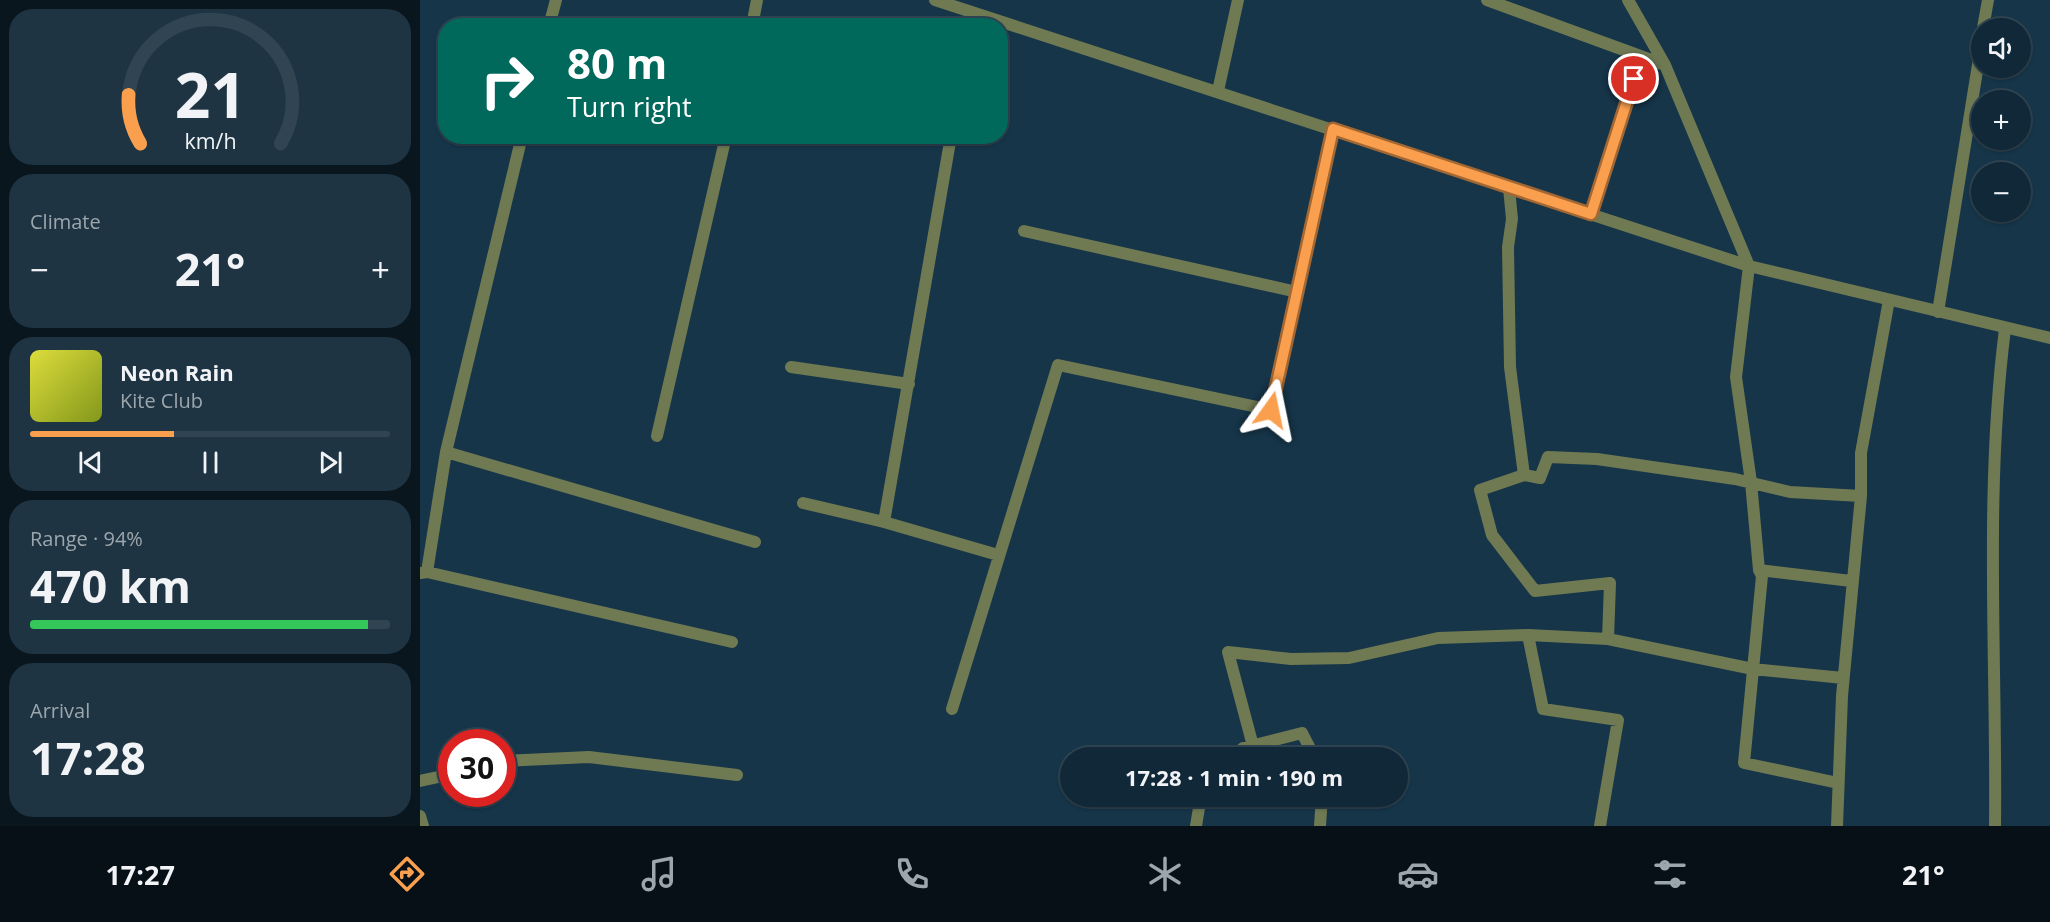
<!DOCTYPE html>
<meta charset="utf-8">
<style>
body{margin:0;font-family:"Open Sans",sans-serif;background:#1e3442;color:#f1f3f6;height:100vh;display:flex;flex-direction:column;font-size:22px;white-space:nowrap}
*{box-sizing:border-box;margin:0}
p{font-size:20px;color:#9ca6ad}
.icon{flex:none;width:33px;height:33px;fill:none;stroke:currentColor;stroke-width:2;stroke-linecap:round;stroke-linejoin:round}
.map{position:relative;flex:1;overflow:hidden}
.side{display:flex;flex-direction:column;gap:9px;padding:9px;background:#09161e;width:420px}
.side>*{flex:none}
.top-card{position:absolute;left:18px;top:18px;width:570px;height:126px;border-radius:24px;box-shadow:0 2px 4px #0004,0 0 0 2px #304452;background:#00695c;color:#fff;overflow:hidden}
.controls{position:absolute;left:1551px;top:18px;display:grid;gap:12px}
.controls a{display:grid;place-items:center;width:60px;height:60px;border-radius:50%;background:#102837;box-shadow:0 2px 4px #0004,0 0 0 2px #304452;font-size:30px}
.speed{position:absolute;left:18px;top:729px;display:flex;gap:12px;font-size:30px;font-weight:700;text-align:center}
.speed>*{display:grid;place-content:center;width:78px;height:78px;border-radius:50%;background:#102837;box-shadow:0 2px 4px #0004,0 0 0 2px #304452;line-height:1}
.speed .limit{border:9px solid #d22;background:#fff;color:#111}
.pin{position:absolute;display:grid;place-items:center;width:51px;height:51px;color:#fff;margin:-26px;border:3px solid #fff;border-radius:50%;box-shadow:0 2px 6px #0007}
.me{position:absolute;width:66px;margin:-33px;rotate:12deg;stroke-linejoin:round;filter:drop-shadow(0 0 4px #0008)}
.turn{display:flex;align-items:center;gap:21px;height:126px;padding:0 30px;font-size:27px}
.turn .icon{width:78px;height:78px;stroke-width:2.5}
.turn b{display:block;font-size:42px;line-height:51px}
.big{font-size:45px;font-weight:700;line-height:1.1}
.side .tile{flex:1;display:flex;flex-direction:column;justify-content:center;gap:9px;min-width:0;padding:0 21px;border-radius:24px;background:#1e3442}
.side .dial{align-items:center;gap:0}
.dial svg{height:156px;overflow:visible;fill:none;stroke:#304452;stroke-width:7;stroke-linecap:round;text-anchor:middle}
.dial text{fill:#f1f3f6;stroke:none}
.song{display:flex;align-items:center;gap:18px}
.cover{width:72px;height:72px;border-radius:9px;background:linear-gradient(135deg,hsl(60 70% 55%),hsl(70 70% 35%))}
.played{height:6px;border-radius:3px;background:linear-gradient(90deg,#fa9f4e 40%,#304452 40%)}
.keys{display:flex;justify-content:space-around;direction:ltr}
.heat{display:flex;justify-content:space-between;align-items:center;font-size:33px;direction:ltr}
.charge{height:9px;border-radius:4px;background:linear-gradient(90deg,#34c759 94%,#304452 0)}
.trip{position:absolute;left:640px;top:747px;width:348px;height:60px;border-radius:30px;background:#102837;box-shadow:0 2px 4px #0004,0 0 0 2px #304452;font-weight:700;line-height:60px;text-align:center}
.tabs{display:flex;height:96px;justify-content:space-around;align-items:center;background:#061016;color:#9ca6ad}
.tabs .icon{width:42px;height:42px}
.tabs .selected{color:#fa9f4e}
.tabs b{font-size:27px;color:#f1f3f6}
main{display:flex;flex:1;min-height:0}
.map>svg:first-child{display:block}
</style>
<main>
<section class="side">
<div class="tile dial"><svg viewBox="0 0 100 80">
<path d="M14 69A42 42 0 1 1 86 69"/>
<path d="M14 69A42 42 0 0 1 8 44" stroke="#fa9f4e"/>
<text x="50" y="56" font-size="32" font-weight="700">21</text>
<text x="50" y="72" font-size="11">km/h</text>
</svg></div>
<div class="tile"><p>Climate</p>
<div class="heat"><a>−</a><b class="big">21°</b><a>+</a></div>
</div>
<div class="tile">
<div class="song"><i class="cover"></i><div><b>Neon Rain</b><p>Kite Club</p></div></div>
<div class="played"></div>
<div class="keys"><svg class="icon" aria-label="previous" viewBox="0 0 24 24"><path d="M18 5L8 12l10 7zM5 5v14"/></svg><svg class="icon" aria-label="pause" viewBox="0 0 24 24"><path d="M8 5v14M16 5v14"/></svg><svg class="icon" aria-label="next" viewBox="0 0 24 24"><path d="M6 5l10 7-10 7zM19 5v14"/></svg></div>
</div>
<div class="tile"><p>Range · 94%</p><b class="big">470 km</b><div class="charge"></div></div>
<div class="tile"><p>Arrival</p><b class="big">17:28</b></div>
</section>
<div class="map">
<svg width="1630" height="826" viewBox="0 0 1630 826">
<rect width="100%" height="100%" fill="#163549"/>
<g fill="none" stroke-linecap="round" stroke-linejoin="round">
<path stroke="#6f7952" stroke-width="12" d="M1067,0l178,65
M1208,0l37,65 84,201 -13,111 15,105 8,88 92,11
M129,26l7,-26
M332,26l5,-26
M550,26l2,-13
M1563,28l5,-28
M798,91l20,-91
M1089,188l3,31 -4,28 2,120 14,108 -44,15 12,45 43,56 75,-8 -2,56 -80,-4 15,74 75,11 -18,106
M1171,214l50,-157
M604,231l273,61
M1518,312l44,-272
M371,367l118,17
M237,436l69,-300
M26,452l309,90
M1104,475l16,3 8,-21 49,2 138,20 55,13 71,4
M383,503l81,19 114,33
M464,522l67,-386
M1339,570l3,6 -18,187 94,20
M7,572l19,-120 76,-316
M1,573l6,-1 305,70
M1188,639l145,30 90,9
M532,709l106,-344 213,45 62,-281
M833,746l-25,-94 63,7 58,-1 89,-20 90,-3
M811,758l12,-10 59,-15 13,25
M82,761l87,-4 148,18
M0,781l32,-7
M0,816l3,10
M776,826l5,-30
M900,826l2,-30
M1417,826l5,-130 19,-200v-43l28,-153
M1575,826c2,-166 -11,-332 10,-497"/>
<path stroke="#6f7952" stroke-width="12" d="M515,0l814,266 301,72"/>
</g>
<g fill="none" stroke-linecap="round" stroke-linejoin="round">
<g stroke="#a26733" stroke-width="15">
<path id="route" d="M851,410l62,-281 258,85 43,-135"/>
</g>
<use href="#route" stroke="#fa9f4e" stroke-width="10"/>
</g>
</svg>
<div class="controls">
<a><svg class="icon" aria-label="sound" viewBox="0 0 24 24"><path d="M4 9h4l5-4v14l-5-4H4zM17 9q2 3 0 6"/></svg></a>
<a>+</a>
<a>−</a>
</div>
<div class="speed"><div class="limit">30</div></div>
<div class="pin" style="left:1214px;top:79px;background:#d93025"><svg class="icon" aria-label="arrive" viewBox="0 0 24 24"><path d="M6 21V4h12l-3 4 3 4H6"/></svg></div>
<svg class="me" style="left:851px;top:410px" viewBox="-20 -20 40 40"><path d="M0-17L14 15 0 8-14 15z" fill="#fa9f4e" stroke="#fff" stroke-width="4"/></svg>
<div class="trip">17:28 · 1 min · 190 m</div>
<div class="top-card">
<div class="turn"><svg class="icon" aria-label="right" viewBox="0 0 24 24"><path d="M7 20v-9h11M14 6l5 5-5 5"/></svg><div><b>80 m</b>Turn right</div></div>
</div>
</div>
</main>
<nav class="tabs">
<b>17:27</b>
<svg class="icon selected" aria-label="directions" viewBox="0 0 24 24"><path d="M12 3l9 9-9 9-9-9zM9 14v-3h6M13 9l2 2-2 2"/></svg>
<svg class="icon" aria-label="music" viewBox="0 0 24 24"><path d="M9 18V5l10-2v13"/><circle cx="6" cy="18" r="3"/><circle cx="16" cy="16" r="3"/></svg>
<svg class="icon" aria-label="phone" viewBox="0 0 24 24"><path d="M5 4h4l2 5-3 2q2 4 5 5l2-3 5 2v4C11 20 4 13 5 4z"/></svg>
<svg class="icon" aria-label="climate" viewBox="0 0 24 24"><path d="M12 3v18M4 7l16 10M4 17L20 7"/></svg>
<svg class="icon" aria-label="car" viewBox="0 0 24 24"><path d="M5 17H2v-5l4-1 3-4h7l3 4 3 1v5h-3M9 17h6M6 11h13"/><circle cx="7" cy="17" r="2"/><circle cx="17" cy="17" r="2"/></svg>
<svg class="icon" aria-label="filters" viewBox="0 0 24 24"><path d="M4 7h16M4 17h16"/><circle cx="9" cy="7" r="2"/><circle cx="15" cy="17" r="2"/></svg>
<b>21°</b>
</nav>
